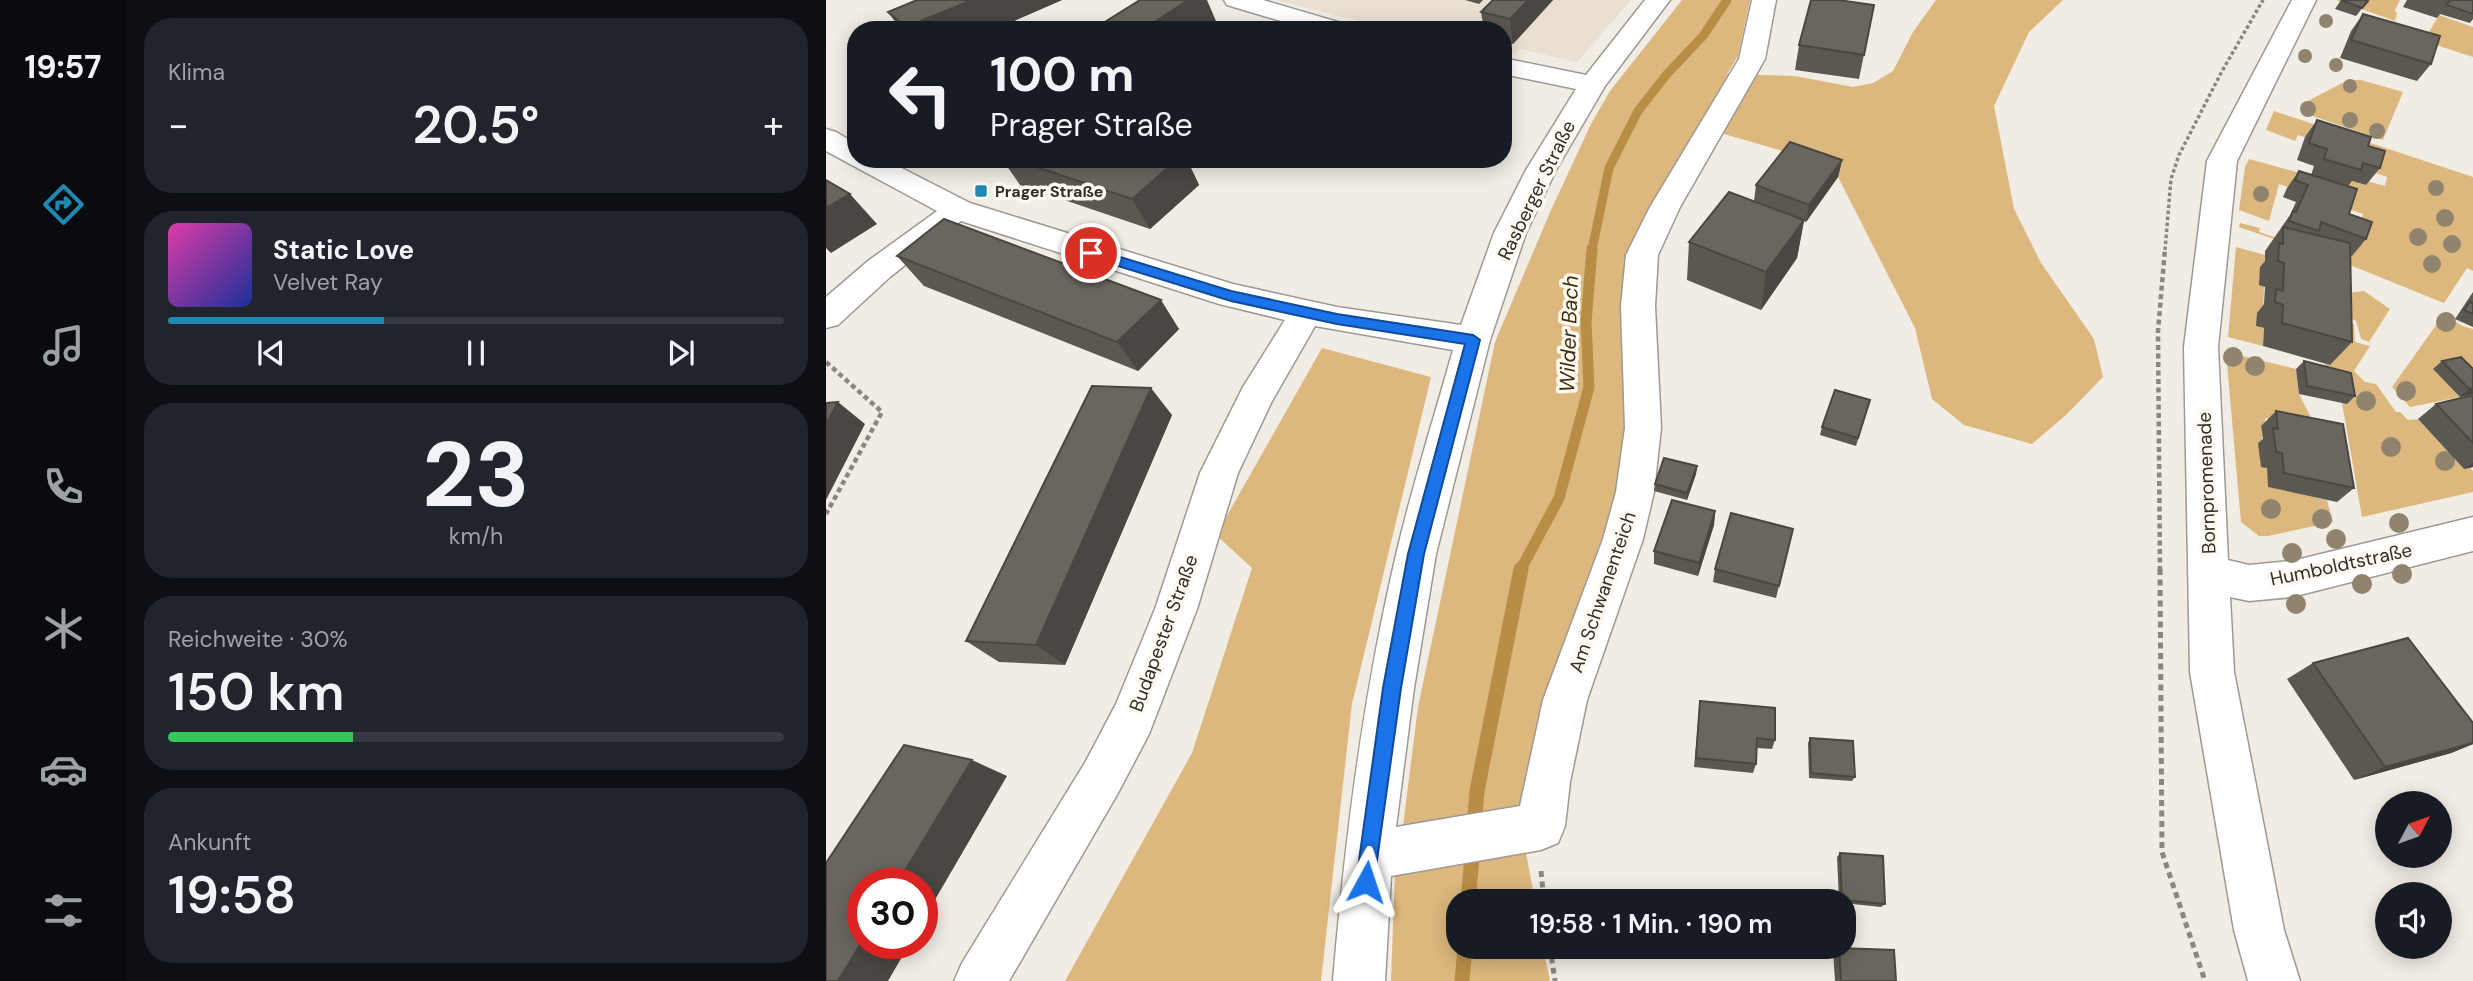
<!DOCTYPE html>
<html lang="de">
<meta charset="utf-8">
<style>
body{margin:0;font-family:"DM Sans",sans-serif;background:#20242c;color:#f1f3f6;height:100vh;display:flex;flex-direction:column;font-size:26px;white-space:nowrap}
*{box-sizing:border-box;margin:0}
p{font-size:23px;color:#9ea1a6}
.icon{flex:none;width:38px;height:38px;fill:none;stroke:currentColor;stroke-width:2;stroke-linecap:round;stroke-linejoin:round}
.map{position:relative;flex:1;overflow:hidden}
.sheet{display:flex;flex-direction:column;gap:18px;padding:18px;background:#0d0f14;width:700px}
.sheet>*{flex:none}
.hud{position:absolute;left:21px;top:21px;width:665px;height:147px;border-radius:28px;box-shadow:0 4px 18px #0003;background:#171b24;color:#f1f3f6;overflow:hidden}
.needle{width:46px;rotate:49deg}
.fabs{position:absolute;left:1549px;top:791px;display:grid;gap:14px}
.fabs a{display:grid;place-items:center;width:77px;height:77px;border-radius:50%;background:#171b24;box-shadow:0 4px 18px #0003;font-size:35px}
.speed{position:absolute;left:21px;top:868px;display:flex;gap:14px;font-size:35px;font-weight:700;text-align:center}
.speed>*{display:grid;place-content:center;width:91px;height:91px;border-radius:50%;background:#171b24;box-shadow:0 4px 18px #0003;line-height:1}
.speed .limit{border:10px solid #d22;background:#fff;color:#111}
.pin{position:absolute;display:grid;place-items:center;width:60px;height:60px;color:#fff;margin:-30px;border:4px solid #fff;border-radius:50%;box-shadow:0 2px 7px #0007}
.me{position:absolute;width:77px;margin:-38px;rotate:5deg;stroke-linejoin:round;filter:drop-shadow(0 0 5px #0008)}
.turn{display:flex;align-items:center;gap:24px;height:147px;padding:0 28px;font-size:32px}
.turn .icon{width:91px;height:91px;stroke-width:2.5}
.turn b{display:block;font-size:49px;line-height:60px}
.big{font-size:52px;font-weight:600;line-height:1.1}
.sheet .card{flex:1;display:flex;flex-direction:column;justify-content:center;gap:10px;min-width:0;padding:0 24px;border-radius:28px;background:#20242c}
.sheet .dial{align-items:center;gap:0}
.dial b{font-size:91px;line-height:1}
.song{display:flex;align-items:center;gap:21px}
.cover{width:84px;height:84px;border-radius:10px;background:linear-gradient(135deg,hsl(320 70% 55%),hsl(230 70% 35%))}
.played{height:7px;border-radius:4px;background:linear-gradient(90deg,#2089b1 35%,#363941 35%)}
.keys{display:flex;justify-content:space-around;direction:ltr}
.heat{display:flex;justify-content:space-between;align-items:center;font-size:38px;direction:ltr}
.charge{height:10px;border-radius:5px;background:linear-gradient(90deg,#34c759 30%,#363941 0)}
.trip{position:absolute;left:620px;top:889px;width:410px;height:70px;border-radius:28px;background:#171b24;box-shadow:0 4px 18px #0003;font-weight:600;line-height:70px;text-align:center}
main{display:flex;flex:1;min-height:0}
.dock{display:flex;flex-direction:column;width:126px;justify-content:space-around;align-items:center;background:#090b0e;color:#9ea1a6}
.dock .icon{width:49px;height:49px}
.dock .on{color:#2089b1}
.dock b{font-size:32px;color:#f1f3f6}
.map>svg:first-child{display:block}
</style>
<main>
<nav class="dock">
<b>19:57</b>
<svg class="icon on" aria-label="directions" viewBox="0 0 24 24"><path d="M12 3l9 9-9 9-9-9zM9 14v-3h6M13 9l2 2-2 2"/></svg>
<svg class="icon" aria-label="music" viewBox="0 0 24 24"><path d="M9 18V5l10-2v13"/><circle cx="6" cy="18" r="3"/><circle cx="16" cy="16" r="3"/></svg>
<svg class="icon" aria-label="phone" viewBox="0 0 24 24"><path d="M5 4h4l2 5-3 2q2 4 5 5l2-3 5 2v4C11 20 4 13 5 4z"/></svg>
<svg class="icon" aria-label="climate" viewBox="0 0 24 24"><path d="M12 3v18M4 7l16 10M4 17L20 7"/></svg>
<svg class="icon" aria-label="car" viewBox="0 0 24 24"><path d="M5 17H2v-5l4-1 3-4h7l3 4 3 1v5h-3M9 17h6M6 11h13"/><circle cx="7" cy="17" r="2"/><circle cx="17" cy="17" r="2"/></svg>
<svg class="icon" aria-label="filters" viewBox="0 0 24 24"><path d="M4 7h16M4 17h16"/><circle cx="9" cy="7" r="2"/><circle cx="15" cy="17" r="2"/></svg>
</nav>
<section class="sheet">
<div class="card"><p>Klima</p>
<div class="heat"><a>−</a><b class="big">20.5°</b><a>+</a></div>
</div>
<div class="card">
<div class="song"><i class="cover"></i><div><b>Static Love</b><p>Velvet Ray</p></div></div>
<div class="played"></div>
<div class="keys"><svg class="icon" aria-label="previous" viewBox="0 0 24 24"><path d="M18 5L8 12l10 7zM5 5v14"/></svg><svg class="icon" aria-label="pause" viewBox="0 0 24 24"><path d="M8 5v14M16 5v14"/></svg><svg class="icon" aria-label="next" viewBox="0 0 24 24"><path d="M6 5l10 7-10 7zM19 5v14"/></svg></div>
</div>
<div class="card dial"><b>23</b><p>km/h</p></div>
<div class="card"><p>Reichweite · 30%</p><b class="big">150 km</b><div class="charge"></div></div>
<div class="card"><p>Ankunft</p><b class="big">19:58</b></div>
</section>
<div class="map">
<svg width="1647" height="981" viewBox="0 0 1647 981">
<rect width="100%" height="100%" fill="#f1ece4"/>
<path fill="#e9e0d3" d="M448,0h357l-54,62 -57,-13 -5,5 -12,-2v-22h-105z"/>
<path fill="#dcb87e" d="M856,0h68l-12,56 -11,18 68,2 58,11 20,-4 20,-12 20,-39 23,-32h127l-34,32 -35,74 20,103 27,54 53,76 9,38 -37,38 -34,29 -68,-19 -32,-26 -17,-71 -77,-151 -38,-21 -100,-29 -46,78 -23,229 -10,58 -97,328 -122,14 16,-127 77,-365 56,-132 40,-86 19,-33z
M1510,0h64l-5,10 2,4 -2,7z
M1613,15l34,12v30l-46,-15 -1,-5z
M1522,80h13l42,12 -20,48 -82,-28 5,-10z
M1448,111l199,66v94l-6,-3 -23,35 -94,-38 -111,-38 1,-4 20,5 -1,4 46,15 54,-14 4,-19 -84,-30 -10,37 -30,-11 6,-43 4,-8 62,17 39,4 15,5 2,-4 18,5 2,-9 -17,-6 -13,-17 -59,-19 -3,6 -29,-11z
M1410,247l29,8 -2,60 -7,11 8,2 -1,18 -35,-9z
M1538,291l26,18 -21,33 -8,-3 -5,-18 -9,-5 -1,-23z
M1618,314l18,12 11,3v58l-39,-18 26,28 -50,10 -18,-20z
M1524,322l4,2 1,18 15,4 -16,25 11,11 11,2 20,28h4l8,8 10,-1 46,50 6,-1 3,3v21l-111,25 -20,-114 -18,-40 5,2z
M496,348l109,29 -79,327 -31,277h-256l127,-228 60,-185 -36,-33z
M1400,352l70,17 3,25 18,35 -52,-11v8h-4l2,18h-4l2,21 6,3 2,19 58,13 6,22 -65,14h-9l-18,-14z
M699,848l10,53h-77v46h85l7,34h-159l4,-112z"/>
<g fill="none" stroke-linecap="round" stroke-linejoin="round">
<path stroke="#b88e46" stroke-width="9" d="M766,250l17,-82 29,-57 29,-37 36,-38 24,-36"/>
<path stroke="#b88e46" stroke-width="11" d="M694,571l39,-73 30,-111 -3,-65 6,-73"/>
<path stroke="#b88e46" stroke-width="15" d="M648,828l3,-37 44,-222
M642,901l5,-55
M636,981l3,-34"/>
<g stroke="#9e9992" stroke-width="3">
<path id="minor" d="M398,0h39l85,25 4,5h-41l-84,-25z
M819,0h25l-65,86 -49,84 -30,63 -36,107 -54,214 -22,134 -18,139 124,-21 23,-106 60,-161 13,-47 9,-64 -4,-122 5,-51 24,-48 89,-148 13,-59h24l-11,59 -85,148 -22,48 -3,51 6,122 -7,64 -11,47 -56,161 -17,82 -5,44 -7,17 -17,7 -150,26 -6,105h-52c12,-143 30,-286 63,-426 16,-69 38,-137 57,-205l-138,-24 -43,75 -34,72 -41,136 -48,125 -31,59 -109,188h-55l8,-18 124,-202 30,-57 39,-95 45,-136 43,-86 42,-67 -66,-16 -258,-83 -71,56 -52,48 -12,3v-31l42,-36 69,-50 -111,-60v-22l10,3 20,12v15h28l86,44 263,81 104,23 124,18 33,-92 32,-63 50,-81 -73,-15v-16l83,17z
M1466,0h24l-79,161 -19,186 10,213 21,5 43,-4 181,-44v34l-181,46 -43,4 -19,-4 4,75 50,258 16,51h-52l-14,-51 -44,-258 -6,-325 23,-186z"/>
</g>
<path stroke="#8a8681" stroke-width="3.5" stroke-dasharray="3.5 2.5" stroke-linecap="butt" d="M1339,250l6,-71 8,-24 42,-82 42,-73"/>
<path stroke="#8a8681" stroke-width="4.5" stroke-dasharray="5 3.5" stroke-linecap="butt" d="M0,362l56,50 -56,102
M1334,571l-2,-240 7,-82"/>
<path stroke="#8a8681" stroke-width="5" stroke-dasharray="6 4.5" stroke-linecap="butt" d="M1334,569l2,283 43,129
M715,871l3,30
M724,947l5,34"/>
<use href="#minor" fill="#fff" fill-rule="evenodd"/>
</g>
<g fill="#90846e">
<circle cx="1500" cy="21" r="7"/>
<circle cx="1479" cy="56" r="7"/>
<circle cx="1510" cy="65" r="7"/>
<circle cx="1524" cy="86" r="7"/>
<circle cx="1482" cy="109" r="8"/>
<circle cx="1524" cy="120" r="8"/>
<circle cx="1551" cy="131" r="8"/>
<circle cx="1610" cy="188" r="8"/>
<circle cx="1435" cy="194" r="8"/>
<circle cx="1619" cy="218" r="9"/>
<circle cx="1592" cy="237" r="9"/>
<circle cx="1626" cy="244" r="9"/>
<circle cx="1606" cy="264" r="9"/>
<circle cx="1620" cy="322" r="10"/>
<circle cx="1407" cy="357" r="10"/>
<circle cx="1429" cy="366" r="10"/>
<circle cx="1580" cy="391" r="10"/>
<circle cx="1540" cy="401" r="10"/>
<circle cx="1565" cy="447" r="10"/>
<circle cx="1619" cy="461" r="10"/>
<circle cx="1445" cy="509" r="10"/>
<circle cx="1496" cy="519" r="10"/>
<circle cx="1573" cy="523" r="10"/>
<circle cx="1510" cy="539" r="10"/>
<circle cx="1466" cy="553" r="10"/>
<circle cx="1576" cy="574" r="10"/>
<circle cx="1536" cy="584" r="10"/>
<circle cx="1470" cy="604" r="10"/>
</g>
<path fill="#5b5852" d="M236,0l-69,30h-92l-13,-18z
M639,0h18l-4,4z
M667,0h60l-40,44 -10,-3v-11h-19l-3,-18z
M1515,0l27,1 -12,15 -21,-7z
M1581,0h66v19l-3,4 -30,-9 -3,4 -34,-11z
M1048,5l-15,74 -64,-9 4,-25z
M1537,14l68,50 -14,17 -77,-23 11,-27z
M1491,120l51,26 12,22 -14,17 -14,-4 -4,5 1,28 17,25 -14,17 -2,-1 2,87 -22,23 -67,-19 1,-18 -8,-2 1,-13 7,-9 1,-17 -6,-2 1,-18 5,-6v-10l25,-36 6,-13 -13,-5 4,-9 12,-17 12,4 3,-9 -17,-6 8,-23z
M176,159h192l-5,5 10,21 -49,44 -130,-44z
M1016,160l-4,17 -32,45 -2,-1 -7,37 -36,52 -74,-30 2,-38 65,-41 2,-16z
M71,256l282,73 -41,42 -214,-85z
M1647,292v35l-18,-8z
M1478,361l51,35 -8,8 -48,-10 -3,-25z
M1616,361l31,8v25l-13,3 -27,-28z
M1647,395v72l-9,2 -46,-50 18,-15z
M1044,400l-14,46 -36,-11 2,-8z
M1450,411l78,77 -17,14 -69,-15 -1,-19 -6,-1 -3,-24 5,-4 -2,-13z
M346,415l-107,250 -66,-3 -33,-21z
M871,466l-1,8 -9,26 -33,-9 1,-7z
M889,511l-1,14 -16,51 -44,-12v-13z
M889,569l64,17 -3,12 -63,-16z
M1487,663l160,60v21l-22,9 -97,27 -67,-101z
M874,701l75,39 -3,9 -15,-1 -1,16 -3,9 -59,-6z
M984,738l45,39 -3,4 -43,-3 -1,-35z
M1014,853l45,51 -4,3 -38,-4v-2h-4l-2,-44z
M1013,948l57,33h-61l-2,-30z"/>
<path fill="#4a4742" d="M146,0h90l-69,30h-84l-3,-3z
M362,0h19l9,21 -13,9h-60z
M702,0h25l-40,44 -3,-25z
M339,159h29l-5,5 10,21 -49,44 -18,-30z
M1016,160l-4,17 -32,45 3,-17z
M24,194l27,30 -46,29 -5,-5v-40z
M978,220l-7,38 -36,52 5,-38z
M335,300l18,29 -41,42 -21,-29z
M325,388l21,27 -107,250 -29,-20z
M1647,388v6l-13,3 9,-8z
M12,402l27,22 -39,76v-76z
M1647,463v4l-9,2z
M871,466l-1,8 -9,26v-7z
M889,511l-1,14 -16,51 1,-13z
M1647,743v1l-22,9 -97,27 31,-13z
M146,760l35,16 -85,146v-38h-25z
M37,940v3h47l-22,38h-50z"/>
<path fill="#6a665f" stroke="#4a4742" stroke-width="2" d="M91,0h55l-66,27 -18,-15z
M314,0h48l-45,30h-51z
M667,0h35l-18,19 -29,-7z
M985,0h27l36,5 -10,50 -65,-10z
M1515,0h26l1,1 -6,7z
M1624,0h23v14l-26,-9z
M1537,14l77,22 -9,28 -80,-24z
M1491,120l54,17 -3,9 17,5 -5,17 -17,-5 -2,7 -37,-11 3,-10 -18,-6z
M964,142l52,18 -33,45 -53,-20z
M187,159h165l-46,40z
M1473,171l58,18 -8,25 23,8 -6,17 -45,-17 -2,9 -30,-10 4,-10 3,1 12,-27 -13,-5z
M0,180l24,14 -24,14z
M903,192l75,28 -38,52 -77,-30z
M118,219l217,81 -44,42 -220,-86z
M1457,227l67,16 2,99 -70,-19 1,-18 -8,-3 1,-13 7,2 1,-28 -6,-2 1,-18 4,1z
M1644,302l3,1v11l-9,-4z
M1635,357l12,12v19l-4,1 -27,-28z
M1478,361l47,12 4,23 -48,-10z
M266,386l59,2 -115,257 -70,-4z
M1009,390l35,10 -12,38 -36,-11z
M1647,395v48l-37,-39z
M12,402l-12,22v-21z
M1450,411l67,13 11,64 -70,-15 -2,-20 -6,-1 -3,-24 5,1z
M838,458l33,8 -10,27 -32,-9z
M846,500l43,11 -16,52 -45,-12z
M905,513l62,16 -14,57 -64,-17z
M1582,638l65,85v20l-88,24 -72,-104z
M874,701l75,7v32l-18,-2 -1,26 -60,-6z
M984,738l43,3 2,36 -44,-4z
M78,745l68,15 -75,124h-34v56l-25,41h-12v-118z
M1014,853l43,3 2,48 -43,-4z
M1013,948l55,2 2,31h-55z"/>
<path fill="#1a73e8" stroke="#114b97" stroke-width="2" d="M265,248l140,43 106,23 136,21 7,5 -56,214 -23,134 -28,201 -7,3 -7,-3 -3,-7 27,-194 25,-134 57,-210 -128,-20 -106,-23 -145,-45v-7z"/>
<rect fill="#2089b1" stroke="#fef9f1" stroke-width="2.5" x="148" y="184" width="14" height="14" rx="3.5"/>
<g text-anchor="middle" stroke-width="7" stroke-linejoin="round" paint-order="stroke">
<g font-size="16" font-weight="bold" fill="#302e2b" stroke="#fef9f1" text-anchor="start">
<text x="169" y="197">Prager Straße</text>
</g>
<g font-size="19" fill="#302e2b" stroke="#fef9f1">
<text transform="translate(710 190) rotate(-64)" y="7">Rasberger Straße</text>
<text transform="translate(1380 483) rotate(-92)" y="7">Bornpromenade</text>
<text transform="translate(1515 564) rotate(-12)" y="7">Humboldtstraße</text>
<text transform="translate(776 592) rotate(-71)" y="7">Am Schwanenteich</text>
<text transform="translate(337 633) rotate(-70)" y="7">Budapester Straße</text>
</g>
<g font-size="21" font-style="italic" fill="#3e2c0c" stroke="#fef9f1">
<text transform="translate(743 334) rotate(-88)" y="7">Wilder Bach</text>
</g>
</g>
</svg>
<div class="fabs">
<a><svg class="needle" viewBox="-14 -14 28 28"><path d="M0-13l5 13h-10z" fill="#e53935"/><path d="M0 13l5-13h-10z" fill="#9ea1a6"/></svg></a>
<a><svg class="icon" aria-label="sound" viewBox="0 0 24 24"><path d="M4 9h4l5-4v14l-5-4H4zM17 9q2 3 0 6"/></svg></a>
</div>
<div class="speed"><div class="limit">30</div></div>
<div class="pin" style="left:265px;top:253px;background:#d93025"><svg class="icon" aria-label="arrive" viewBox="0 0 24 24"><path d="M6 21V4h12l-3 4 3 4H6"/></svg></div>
<svg class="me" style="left:540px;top:882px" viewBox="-20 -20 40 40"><path d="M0-17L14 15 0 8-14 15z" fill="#1a73e8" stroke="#fff" stroke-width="4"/></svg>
<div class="trip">19:58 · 1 Min. · 190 m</div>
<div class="hud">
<div class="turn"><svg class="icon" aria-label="left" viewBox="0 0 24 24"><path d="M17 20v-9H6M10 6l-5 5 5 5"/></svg><div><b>100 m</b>Prager Straße</div></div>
</div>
</div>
</main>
